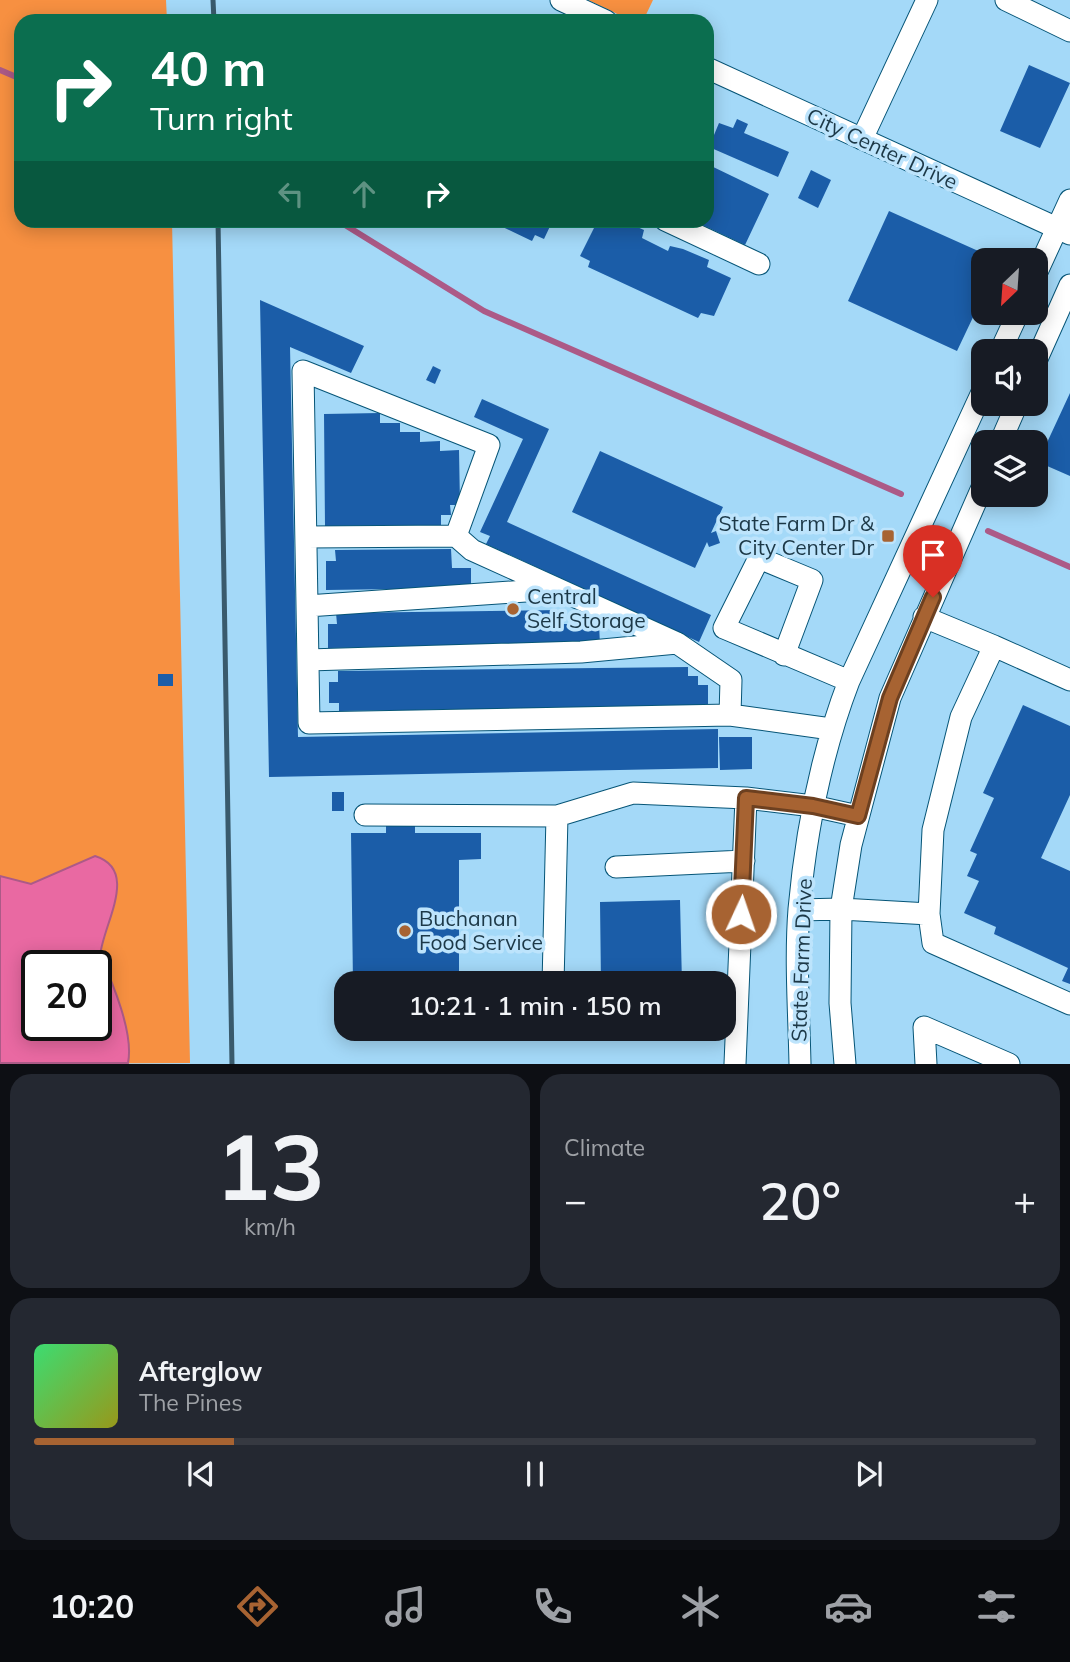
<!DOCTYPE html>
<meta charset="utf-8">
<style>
body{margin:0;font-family:Mulish,sans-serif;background:#242831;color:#f1f3f6;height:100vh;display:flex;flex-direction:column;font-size:26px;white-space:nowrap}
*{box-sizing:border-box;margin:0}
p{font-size:23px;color:#9ea1a6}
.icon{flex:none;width:38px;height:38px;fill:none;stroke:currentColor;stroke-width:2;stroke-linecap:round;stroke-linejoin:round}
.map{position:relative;height:1064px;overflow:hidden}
.drawer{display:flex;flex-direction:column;gap:10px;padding:10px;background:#0d0f14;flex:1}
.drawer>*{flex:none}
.guide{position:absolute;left:14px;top:14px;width:700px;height:214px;border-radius:21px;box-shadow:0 4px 18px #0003;background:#0b6e4f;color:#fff;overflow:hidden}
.needle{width:46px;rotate:205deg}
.controls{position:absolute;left:971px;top:248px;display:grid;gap:14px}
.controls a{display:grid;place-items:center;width:77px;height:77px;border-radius:14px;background:#171b24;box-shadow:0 4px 18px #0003;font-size:35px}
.speed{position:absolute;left:21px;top:950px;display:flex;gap:14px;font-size:35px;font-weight:700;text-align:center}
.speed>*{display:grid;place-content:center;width:91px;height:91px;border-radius:50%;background:#171b24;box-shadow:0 4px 18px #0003;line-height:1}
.speed .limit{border:4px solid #111;border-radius:10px;background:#fff;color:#111}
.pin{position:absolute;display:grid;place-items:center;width:60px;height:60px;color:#fff;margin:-72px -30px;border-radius:50% 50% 50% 0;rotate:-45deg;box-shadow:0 0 7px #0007}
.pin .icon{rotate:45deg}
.me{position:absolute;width:77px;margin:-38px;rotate:3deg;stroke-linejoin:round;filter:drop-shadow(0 0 5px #0008)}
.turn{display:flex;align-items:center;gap:24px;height:147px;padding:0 21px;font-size:32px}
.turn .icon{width:91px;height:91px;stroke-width:2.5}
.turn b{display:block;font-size:49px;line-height:60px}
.lanes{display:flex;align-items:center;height:66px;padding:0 21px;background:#0003;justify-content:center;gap:35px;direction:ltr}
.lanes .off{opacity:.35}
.big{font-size:52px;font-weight:600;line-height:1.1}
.drawer .tile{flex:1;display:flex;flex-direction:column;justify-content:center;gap:10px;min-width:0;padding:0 24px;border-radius:21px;background:#242831}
.drawer .dial{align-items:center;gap:0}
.dial b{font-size:91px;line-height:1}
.song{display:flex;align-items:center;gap:21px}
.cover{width:84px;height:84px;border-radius:10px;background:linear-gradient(135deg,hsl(140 70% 55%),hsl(60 70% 35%))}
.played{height:7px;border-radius:4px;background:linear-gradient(90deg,#a76332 20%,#363941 20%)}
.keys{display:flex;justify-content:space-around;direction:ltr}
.heat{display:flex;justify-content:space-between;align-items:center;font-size:38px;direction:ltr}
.drawer .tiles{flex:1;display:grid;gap:10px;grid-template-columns:1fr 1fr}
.tile:last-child{grid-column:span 2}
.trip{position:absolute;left:334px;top:971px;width:402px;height:70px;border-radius:21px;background:#171b24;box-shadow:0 4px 18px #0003;font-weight:600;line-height:70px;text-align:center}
.menu{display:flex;height:112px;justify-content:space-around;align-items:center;background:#090b0e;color:#9ea1a6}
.menu .icon{width:49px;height:49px}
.menu .current{color:#a76332}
.menu b{font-size:32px;color:#f1f3f6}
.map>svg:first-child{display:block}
</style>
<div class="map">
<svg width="1070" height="1064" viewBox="0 0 1070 1064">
<rect width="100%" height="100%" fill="#a4d9f8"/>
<path fill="#f79041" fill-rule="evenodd" d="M0,0h166l1,21h-146v199l151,1 18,842 -190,1zM37,966h59v60h-59z
M588,0h65l-10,21h-11z"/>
<path fill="#e969a2" stroke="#ac5a87" stroke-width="2" fill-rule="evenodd" d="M95,856c45,14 8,68 5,100 13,27 34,78 28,107h-128v-187l31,8zM37,966h59v60h-59z"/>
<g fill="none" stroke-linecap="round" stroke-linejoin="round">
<path stroke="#ac5a87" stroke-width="6" d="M0,70l21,9
M337,220l147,91 417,183
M988,531l82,36"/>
</g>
<path fill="#1b5da8" d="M1029,65l41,18 -30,65 -40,-17z
M737,119l11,5 -4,9 45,19 -11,25 -69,-30 10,-24 14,5z
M707,164l62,30 -24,51 -53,-25h15z
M811,170l20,10 -13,28 -20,-10z
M889,211l96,43 3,7h-4v33l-27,57 -109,-50z
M488,220h65l-9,19 -9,-4 -3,6z
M598,220h24l22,10 -2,8 26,13 2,-5 13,3 26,11 -2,7 24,11 -17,38 -13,-3 -3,5 -110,-51 2,-6 -10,-5z
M260,300l104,46 -13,27 -61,-26 8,390 420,-8v39l-449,9z
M433,366l8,4 -6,14 -9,-4z
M1070,393v83l-32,-14z
M482,399l67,30 -42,93 204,93 -12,27 -213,-98 4,-8 -10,-4 43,-93 -49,-22z
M380,413v10h20v9h20v10l20,-1v10l19,-1 1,55h-10l1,10h-10v10l-116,1 -1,-112z
M600,451l123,56 -12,26 5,-2 4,12 -11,4 -2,-5 -12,26 -123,-56z
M451,549l1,19h19v20l-145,2v-29h10l-1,-11z
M560,610v14h39l1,21 -272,3v-24h9l-1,-11z
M688,667v9h10v9h10v21l-369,5v-8h-10v-21h9v-11z
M158,674h15v12h-15z
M1023,705l47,21v69l-29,63 29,13v113l-8,-3 6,-13 -74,-34 2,-7 -32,-14 15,-32 -12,-5 10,-22 -7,-3 24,-53 -11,-5z
M719,737h33v32l-32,1z
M332,792h12v19h-12z
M415,825v8h66v26l-22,1v124h-106l-2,-151h35v-7z
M680,900l2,84h-81l-1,-82z"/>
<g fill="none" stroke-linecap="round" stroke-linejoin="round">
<g stroke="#065577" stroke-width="23">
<path id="minor" d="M561,0l45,21
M1006,0l64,31
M707,68l363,166
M862,139l65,-139
M665,220l94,44
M1036,274l34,-74
M1000,352l18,-39
M1036,361l34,-76
M1000,443l17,-39
M456,536l16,14 205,93 54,37 -1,35
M306,537l150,-1 33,-91 -186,-74c2,117 4,235 6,352l421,-8 101,14
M307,606l249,-17
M924,617l70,29
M784,655l28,-75 -53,-22 -35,70 125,53
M308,660l273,-8 96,-9
M1070,680l-76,-34 -33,71 -28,113 -4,84 4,29 137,61
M365,815l192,1
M616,867l128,-6
M799,910l42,-1 88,5
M553,984l4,-168 76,-23 113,5 67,8 45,10
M735,1064l11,-266
M800,1064c-1,-51 -5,-104 -1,-155 7,-78 22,-155 50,-228l135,-293
M845,1064l-5,-61 1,-94 10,-64 39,-147 94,-215
M926,1064l-2,-37 85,37"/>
</g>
<use href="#minor" stroke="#fff" stroke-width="21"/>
<path stroke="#395a6c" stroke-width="5" d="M213,0l1,21
M218,220l14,844"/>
</g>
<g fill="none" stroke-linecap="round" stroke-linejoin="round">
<g stroke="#6d4020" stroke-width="18">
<path id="route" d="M741,914l5,-116 67,8 45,10 32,-118 43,-101"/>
</g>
<use href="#route" stroke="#a76332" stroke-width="12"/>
</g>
<g fill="#a76332" stroke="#bde4fc" stroke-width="2.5">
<rect x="881" y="529" width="14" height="14" rx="3.5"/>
<circle cx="513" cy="609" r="7"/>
<circle cx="405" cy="931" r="7"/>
</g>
<g text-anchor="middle" stroke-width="7" stroke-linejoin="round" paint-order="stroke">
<g font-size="21" fill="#1c3847" stroke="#bde4fc">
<text transform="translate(882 149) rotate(25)" y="7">City Center Drive</text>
<text transform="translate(802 960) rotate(-88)" y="7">State Farm Drive</text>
</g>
<g font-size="21" fill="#1c3847" stroke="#bde4fc" text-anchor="start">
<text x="874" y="531" text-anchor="end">State Farm Dr &amp;<tspan x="874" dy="24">City Center Dr</tspan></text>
<text x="527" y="604">Central<tspan x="527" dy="24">Self Storage</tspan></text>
<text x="419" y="926">Buchanan<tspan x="419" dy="24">Food Service</tspan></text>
</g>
</g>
</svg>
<div class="controls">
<a><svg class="needle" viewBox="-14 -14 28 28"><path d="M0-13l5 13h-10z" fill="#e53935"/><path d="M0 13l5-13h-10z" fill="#9ea1a6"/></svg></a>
<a><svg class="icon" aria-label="sound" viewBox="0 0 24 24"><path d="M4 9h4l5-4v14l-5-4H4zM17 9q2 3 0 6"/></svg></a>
<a><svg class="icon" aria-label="layers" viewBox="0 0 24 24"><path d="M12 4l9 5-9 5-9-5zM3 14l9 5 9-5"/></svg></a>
</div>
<div class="speed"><div class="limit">20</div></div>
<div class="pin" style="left:933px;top:597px;background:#d93025"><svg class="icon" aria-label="arrive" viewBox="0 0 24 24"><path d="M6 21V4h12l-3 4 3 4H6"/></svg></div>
<svg class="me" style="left:741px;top:914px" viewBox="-20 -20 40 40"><circle r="17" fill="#a76332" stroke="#fff" stroke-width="3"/><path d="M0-11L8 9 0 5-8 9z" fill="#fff"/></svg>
<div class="trip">10:21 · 1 min · 150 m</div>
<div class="guide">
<div class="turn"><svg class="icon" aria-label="right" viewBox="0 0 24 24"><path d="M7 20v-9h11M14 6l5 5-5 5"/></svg><div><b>40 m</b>Turn right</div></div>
<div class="lanes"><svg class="icon off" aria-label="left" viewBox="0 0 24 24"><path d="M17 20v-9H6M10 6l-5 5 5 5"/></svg><svg class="icon off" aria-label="ahead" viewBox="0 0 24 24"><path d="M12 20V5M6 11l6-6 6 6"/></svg><svg class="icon" aria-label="right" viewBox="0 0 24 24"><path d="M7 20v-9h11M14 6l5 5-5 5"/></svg></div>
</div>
</div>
<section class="drawer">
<div class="tiles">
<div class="tile dial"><b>13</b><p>km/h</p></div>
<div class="tile"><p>Climate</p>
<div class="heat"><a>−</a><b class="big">20°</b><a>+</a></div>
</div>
<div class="tile">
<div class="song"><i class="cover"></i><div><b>Afterglow</b><p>The Pines</p></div></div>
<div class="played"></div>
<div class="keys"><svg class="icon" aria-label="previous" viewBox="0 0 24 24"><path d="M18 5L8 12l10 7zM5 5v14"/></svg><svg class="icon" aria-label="pause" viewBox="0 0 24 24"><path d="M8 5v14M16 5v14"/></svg><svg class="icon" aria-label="next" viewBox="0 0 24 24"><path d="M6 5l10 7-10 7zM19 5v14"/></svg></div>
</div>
</div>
</section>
<nav class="menu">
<b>10:20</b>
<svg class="icon current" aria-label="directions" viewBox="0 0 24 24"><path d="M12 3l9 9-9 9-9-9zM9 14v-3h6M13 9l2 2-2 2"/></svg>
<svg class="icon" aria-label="music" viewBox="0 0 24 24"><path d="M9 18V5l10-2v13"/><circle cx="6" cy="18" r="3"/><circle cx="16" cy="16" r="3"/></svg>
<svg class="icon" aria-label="phone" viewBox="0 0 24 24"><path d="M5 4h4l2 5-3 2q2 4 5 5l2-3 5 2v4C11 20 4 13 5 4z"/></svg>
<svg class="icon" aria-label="climate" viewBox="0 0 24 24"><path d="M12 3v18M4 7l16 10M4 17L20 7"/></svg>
<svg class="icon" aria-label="car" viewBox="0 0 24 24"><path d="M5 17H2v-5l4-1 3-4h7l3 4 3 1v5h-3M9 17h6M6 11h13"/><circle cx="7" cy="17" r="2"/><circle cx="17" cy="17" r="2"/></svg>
<svg class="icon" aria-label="filters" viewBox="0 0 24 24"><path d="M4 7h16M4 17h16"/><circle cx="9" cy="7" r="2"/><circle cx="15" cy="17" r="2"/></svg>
</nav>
